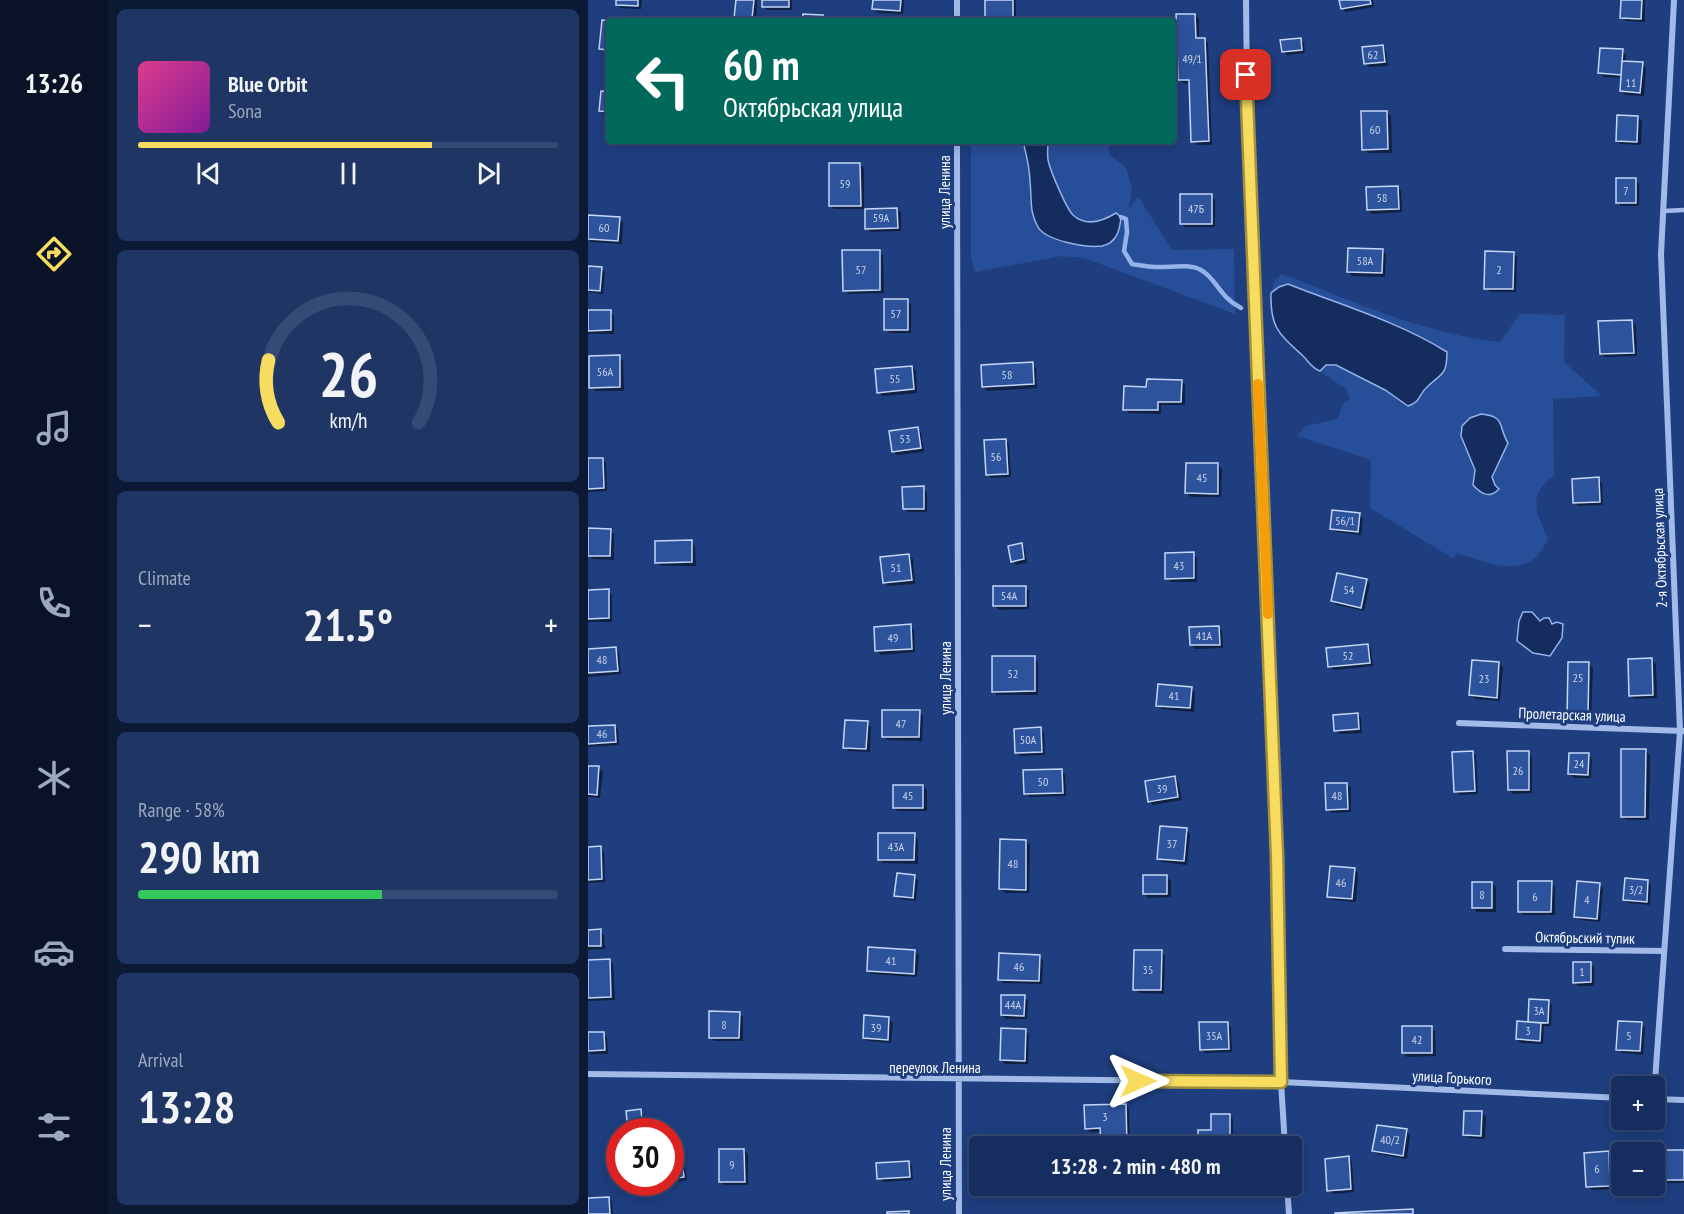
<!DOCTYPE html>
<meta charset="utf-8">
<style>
body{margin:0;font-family:"PT Sans Narrow",sans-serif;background:#1f3665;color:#f1f3f6;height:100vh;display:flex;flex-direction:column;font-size:22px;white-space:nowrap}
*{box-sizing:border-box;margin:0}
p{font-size:20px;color:#9ea8bd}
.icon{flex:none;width:33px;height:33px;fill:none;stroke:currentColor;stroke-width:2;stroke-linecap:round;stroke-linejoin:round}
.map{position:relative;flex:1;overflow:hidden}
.side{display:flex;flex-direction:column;gap:9px;padding:9px;background:#0c1934;width:480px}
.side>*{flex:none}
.banner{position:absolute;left:18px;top:18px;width:570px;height:126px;border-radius:6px;box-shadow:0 3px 15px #0003,0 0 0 2px #354a74;background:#00695c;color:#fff;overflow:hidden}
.buttons{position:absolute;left:1023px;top:1076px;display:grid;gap:12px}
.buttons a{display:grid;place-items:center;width:54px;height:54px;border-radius:6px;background:#162e5f;box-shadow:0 3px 15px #0003,0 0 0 2px #354a74;font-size:30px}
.speed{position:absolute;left:18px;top:1118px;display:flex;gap:12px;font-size:30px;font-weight:700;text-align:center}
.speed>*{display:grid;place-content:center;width:78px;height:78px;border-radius:50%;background:#162e5f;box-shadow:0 3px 15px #0003,0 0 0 2px #354a74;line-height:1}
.speed .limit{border:9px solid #d22;background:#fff;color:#111}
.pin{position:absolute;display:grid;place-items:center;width:51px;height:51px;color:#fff;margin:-26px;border-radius:12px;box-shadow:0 3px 9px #0006}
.me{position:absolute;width:66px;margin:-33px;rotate:90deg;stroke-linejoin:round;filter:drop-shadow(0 0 4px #0008)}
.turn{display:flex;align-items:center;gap:21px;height:126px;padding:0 18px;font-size:27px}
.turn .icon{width:78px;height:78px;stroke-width:2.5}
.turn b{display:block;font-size:42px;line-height:51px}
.big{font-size:45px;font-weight:700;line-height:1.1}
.side .tile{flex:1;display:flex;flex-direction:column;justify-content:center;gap:9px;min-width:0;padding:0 21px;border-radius:9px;background:#1f3665}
.side .dial{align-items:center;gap:0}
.dial svg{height:156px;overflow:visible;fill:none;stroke:#354a74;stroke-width:7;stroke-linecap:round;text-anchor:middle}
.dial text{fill:#f1f3f6;stroke:none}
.song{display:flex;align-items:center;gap:18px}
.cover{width:72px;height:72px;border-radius:9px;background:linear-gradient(135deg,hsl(330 70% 55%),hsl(290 70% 35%))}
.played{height:6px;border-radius:3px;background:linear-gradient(90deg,#f8dc60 70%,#354a74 70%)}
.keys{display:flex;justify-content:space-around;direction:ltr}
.heat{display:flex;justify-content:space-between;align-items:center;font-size:33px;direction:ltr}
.charge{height:9px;border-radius:4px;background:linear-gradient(90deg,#34c759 58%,#354a74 0)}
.trip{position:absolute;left:381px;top:1136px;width:333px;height:60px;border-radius:6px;background:#162e5f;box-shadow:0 3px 15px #0003,0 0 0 2px #354a74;font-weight:700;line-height:60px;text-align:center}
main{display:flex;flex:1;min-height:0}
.tabs{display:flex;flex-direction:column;width:108px;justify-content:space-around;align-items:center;background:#091226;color:#9ea8bd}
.tabs .icon{width:42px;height:42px}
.tabs .selected{color:#f8dc60}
.tabs b{font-size:27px;color:#f1f3f6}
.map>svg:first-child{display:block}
</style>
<main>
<nav class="tabs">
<b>13:26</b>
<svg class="icon selected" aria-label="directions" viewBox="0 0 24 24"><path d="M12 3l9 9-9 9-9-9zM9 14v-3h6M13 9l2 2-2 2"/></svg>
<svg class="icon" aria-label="music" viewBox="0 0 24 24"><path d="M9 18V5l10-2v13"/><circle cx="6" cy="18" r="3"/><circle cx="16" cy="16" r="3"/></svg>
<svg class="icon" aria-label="phone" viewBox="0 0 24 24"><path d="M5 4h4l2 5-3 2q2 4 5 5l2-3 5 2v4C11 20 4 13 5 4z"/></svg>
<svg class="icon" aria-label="climate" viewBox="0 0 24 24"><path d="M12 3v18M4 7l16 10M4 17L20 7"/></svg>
<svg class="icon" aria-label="car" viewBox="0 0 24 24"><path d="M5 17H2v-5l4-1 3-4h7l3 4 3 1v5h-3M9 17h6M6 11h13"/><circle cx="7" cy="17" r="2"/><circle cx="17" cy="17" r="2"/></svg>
<svg class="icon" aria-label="filters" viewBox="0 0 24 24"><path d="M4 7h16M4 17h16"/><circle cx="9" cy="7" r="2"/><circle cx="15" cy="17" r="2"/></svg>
</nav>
<section class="side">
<div class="tile">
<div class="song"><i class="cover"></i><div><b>Blue Orbit</b><p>Sona</p></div></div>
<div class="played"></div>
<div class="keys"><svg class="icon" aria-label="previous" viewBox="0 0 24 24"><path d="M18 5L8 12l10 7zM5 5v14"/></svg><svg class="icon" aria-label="pause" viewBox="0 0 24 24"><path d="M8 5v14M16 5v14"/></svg><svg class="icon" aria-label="next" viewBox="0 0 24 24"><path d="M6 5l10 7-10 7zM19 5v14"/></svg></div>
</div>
<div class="tile dial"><svg viewBox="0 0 100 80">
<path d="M14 69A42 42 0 1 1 86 69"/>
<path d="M14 69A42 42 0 0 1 9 37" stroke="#f8dc60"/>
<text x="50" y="56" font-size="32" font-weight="700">26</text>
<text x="50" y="72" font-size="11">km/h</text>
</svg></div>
<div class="tile"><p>Climate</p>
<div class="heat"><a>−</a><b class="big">21.5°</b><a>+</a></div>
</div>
<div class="tile"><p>Range · 58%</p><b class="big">290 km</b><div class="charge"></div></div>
<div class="tile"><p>Arrival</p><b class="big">13:28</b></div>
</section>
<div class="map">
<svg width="1096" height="1214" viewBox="0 0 1096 1214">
<rect width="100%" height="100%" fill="#1e3e7f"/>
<path fill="#274e98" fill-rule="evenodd" d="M383,141h52l8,43 -2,13 9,32 33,14 45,-30 -18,9 -15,-2 -11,-6 -12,-22 -13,-34 1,-17h59l3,14 16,13 6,21 -3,20 9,-13 34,54 62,-1 1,65 -151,-56 -22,-2 -87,16 -4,-15z
M694,274c71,27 142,60 218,68l20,-28 45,1 -1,47 38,34 -49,3 1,77c-28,19 -17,37 -6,63 -20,44 -57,24 -92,14l-2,6 -84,-51 1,-48 -74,-24 8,-10 24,-5 9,-3 5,-14 7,-5 -3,-9 -27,-19 6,-6h10l49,25 14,11 35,-18 -25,-52 -121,-47 -9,3 -8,6 4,-13zM916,430l1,8 -4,19 -9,20 3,17 -7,1 -9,-4 -6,-13 2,-8 -4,-12z"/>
<path fill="#142c5e" stroke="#95b3ea" stroke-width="1.5" d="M435,141h25c0,6 -1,13 0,19 2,10 18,48 25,55 13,12 30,6 43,-2l5,4c-1,12 -4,26 -19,29 -15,2 -56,-5 -64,-19 -9,-15 -6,-29 -8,-45 0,-14 -4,-28 -7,-41z
M700,284c53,21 111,38 159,68 0,23 -5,21 -20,35 -9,8 -6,15 -19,19l-23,-16 -49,-25h-10l-6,6c-10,-4 -11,-10 -18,-16 -24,-22 -32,-28 -31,-62l8,-6z
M893,414c25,2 17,13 27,29l-16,34 3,8 4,4c-9,10 -18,5 -26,-4l2,-15 -14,-34 1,-10 8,-8z
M935,612h9l8,9 4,-3h5l3,6 5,-2 6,2 -1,14 -12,18 -17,-3 -16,-12 2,-20z"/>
<path fill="#0007" d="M30,0h24l-1,9 -20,-1 -4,-4z
M149,0h20l-1,21h-16l-4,-4z
M176,0h28v10h-25l-4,-4z
M286,0h30l-1,14 -25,-1 -4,-4z
M399,0h29v21h-29z
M753,0h32l1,7 -28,5 -4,-4z
M1035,0h22v22l-19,-1 -4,-4z
M607,15l4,4v21l5,-1 4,4 4,102h-15l-4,-4 -2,-58 -7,1 -4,-4z
M712,39l4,4 1,10 -18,2 -4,-4z
M795,47l3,4 2,15 -19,1 -4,-4z
M1034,51l4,4 -1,8 17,1 4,4 -2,28 -19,-1 -4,-4 1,-13 -18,-1 -4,-4z
M21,93v22h-5l-4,-4z
M799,112l4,4 1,37h-24l-4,-4z
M1050,117l4,4 -1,24 -20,-1 -4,-3z
M272,164l4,4v41h-30l-4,-3z
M1047,180l4,4v22h-18l-4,-4z
M809,187l4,4 1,21 -30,2 -4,-4z
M623,196l4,4v27h-30l-4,-4z
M309,209l4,4v18l-30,1 -4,-4z
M31,219l4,3 -1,22 -31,-2 -3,-4v-8z
M794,250l4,4 -1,23 -33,-1 -4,-4z
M291,251l4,4 1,38 -35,1 -4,-4z
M925,253l4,4 -1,35h-26l-4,-4z
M0,267l13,1 4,4 -2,22 -15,-2z
M319,301l4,3v29h-21l-4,-3z
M0,312h22l4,4v18h-26z
M1044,322l4,4 1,30 -32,1 -4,-3z
M31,357l4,4 1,30h-29l-4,-4z
M444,364l4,4 1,20 -50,3 -3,-4z
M324,367l4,4 1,22 -34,3 -4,-4z
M593,381l4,4v20h-24v9l-32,-1 -4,-4 23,-21z
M329,429l4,3 3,20 -27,3 -4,-4z
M417,440l4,4 2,33 -20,1 -4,-4z
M0,459h15l3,4 1,28 -19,1z
M630,465l4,4 -1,28h-30l-4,-4z
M1010,479l4,4 1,22 -25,1 -4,-4z
M335,488l4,4v20h-19l-4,-4z
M771,514l4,4 -2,17 -25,-3 -4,-4z
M22,530l4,4v26l-21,-1 -4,-4z
M103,542l4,4 1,20h-35l-4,-4z
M433,545l4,4 2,14 -11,2 -4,-4z
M605,554l4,4v24h-26l-4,-4z
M321,556l4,3 2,25 -27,2 -4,-4z
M778,580l4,4 -6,27 -27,-6 -4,-4z
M437,587l4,4v18l-30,1 -4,-4z
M0,591h20l4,4v27h-24z
M322,626l4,4 1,22 -34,3 -4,-4z
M631,627l3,4 1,17 -28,1 -4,-4z
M780,645l3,4 2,17 -39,4 -4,-3z
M27,649l4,3 2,22 -33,3v-26z
M446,658l4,4v33h-41l-4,-4z
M1064,660l4,4 1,34 -23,1 -4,-4z
M911,663l4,4 -3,34 -25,-2 -4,-4z
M1001,664l4,4 -2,53h-19l-3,-4z
M603,688l4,4 -1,20 -32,-3 -4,-4z
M331,712l4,4 -1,25 -35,-1 -4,-4z
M769,714l4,4 1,15 -22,1 -4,-4z
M279,723l4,4 -1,25 -21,-1 -4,-4z
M27,726l3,4 1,15 -31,2v-19z
M452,729l4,4 1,22 -25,1 -4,-4z
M1058,751l4,4 -1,65h-23l-4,-4z
M885,753l3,3 2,38 -19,1 -4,-4z
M940,753l4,4v36l-19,1 -4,-4z
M1000,755l4,4 -1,19h-17l-4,-4z
M0,767l11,1 4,4 -3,26 -12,-1z
M473,771l4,4 1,21 -37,1 -3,-4z
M587,778l3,3 4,19 -29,5 -3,-4z
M759,784l4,4v24l-19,1 -4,-4z
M335,786l4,4v21h-29l-4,-3z
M599,830l3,4 -3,31 -25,-3 -3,-4z
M326,835l4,4v25l-35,-1 -4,-4z
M438,841l4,4 -1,48h-24l-4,-4z
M0,848h12l4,4 1,30 -17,1z
M766,869l4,4 -2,29 -23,-2 -4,-3z
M326,877l4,3 -2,21 -16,-2 -4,-4z
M579,877l4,4v16l-23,1 -4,-4z
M1060,881l3,4 -1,20 -22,-2 -4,-4z
M904,883l4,4v25h-19l-4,-4z
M963,883l4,4v28h-32l-4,-4z
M1011,884l4,4 -3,34 -20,-2 -4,-4z
M0,931h12l4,4 1,14 -17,1z
M327,951l4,4 -2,22 -45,-3 -4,-3z
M574,952l3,4 -1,38 -25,-1 -4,-4z
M452,957l3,3 -1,24 -39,-1 -3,-4z
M21,960l4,4 2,36 -27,1v-40z
M1002,963l4,4v19h-16l-4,-4z
M436,997l4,4 -1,18h-21l-4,-4z
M960,1001l4,4 -1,21h-7l-1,18 -22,-1 -4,-4z
M151,1013l4,4v24h-29l-3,-4z
M301,1019l4,4 -2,20 -23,-2 -4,-3z
M639,1023l4,4 1,25 -27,1 -4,-4z
M1053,1024l4,4 -2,27 -21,-2 -4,-4z
M843,1027l4,4 1,25 -29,1 -4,-4z
M437,1030l4,4 -1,30h-23l-4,-4z
M15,1033l4,4 1,17h-17l-3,-3v-17z
M537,1105l4,4 1,37h-28v-14h-12l-4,-4z
M52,1111l4,4 2,16h-16z
M894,1113l4,4 -1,22 -16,-1 -4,-4z
M641,1116l4,3v27h-33z
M818,1131l4,4 -3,24 -29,-5 -4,-3z
M1032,1143l14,1 4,4v4h-16v26l-3,-3z
M91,1148l4,4 4,28 -16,3 -1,-33z
M156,1150l4,4v31h-24l-4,-4z
M1069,1152h27v31h-24l-4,-4z
M1020,1153l4,4 2,32 -22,1 -4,-4z
M760,1158l4,4 2,30 -21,2 -4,-4z
M320,1162l4,4 1,14 -30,2 -4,-4z
M21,1199l3,3 1,12h-25v-14z"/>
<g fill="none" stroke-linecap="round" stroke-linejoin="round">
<path stroke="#95b3ea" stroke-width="4.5" d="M533,217l5,2 1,13 -3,19 8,13c7,1 15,3 23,3 14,1 33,-4 46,3 16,9 18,27 40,38"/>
</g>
<path fill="#2d539d" stroke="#c5d6f6" stroke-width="1.5" d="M28,0h22v6l-22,-1z
M148,0h18l-2,19 -18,-1z
M174,0h27v7h-27z
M285,0h28l-1,11 -28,-2z
M397,0h28v21h-28z
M751,0h31l1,4 -30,5z
M1033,0h21l-1,19 -21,-1z
M215,14l20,1 -1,6h-20z
M588,14h19l1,24h9l4,103 -18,1 -2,-62h-11z
M14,20l7,1v29l-10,-1z
M713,38l1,12 -20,2 -2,-12z
M795,45l2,17 -21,2 -2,-17z
M1012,48l23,1 -2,26 -23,-2z
M1034,61l21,1 -3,31 -20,-2z
M13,91l8,1v20l-10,-1z
M773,111h26l1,38 -26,1z
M1029,115l21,1 -1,26 -21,-1z
M241,163h31l1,43h-32z
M1028,178h20v25h-20z
M810,186l1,23 -32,1 -1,-23z
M592,194h32v30h-32z
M309,208l1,20 -33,1v-20z
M0,215l32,2 -2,24 -30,-2z
M760,248l35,1 -1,24 -35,-1z
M254,250h38v40l-37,1z
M897,251l29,1 -1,37h-29z
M0,266l14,1 -2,24 -12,-1z
M296,299h24v31h-24z
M0,310h23v20l-23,1z
M1044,320l2,33 -34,1 -2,-33z
M32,355v32l-31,1v-32z
M445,362l1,22 -52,3 -1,-22z
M324,366l2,23 -37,4 -2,-24z
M559,379l35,1 -1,22h-23v8h-35l1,-24 22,1z
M330,427l3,21 -29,4 -3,-21z
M418,439l2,35 -22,1 -2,-35z
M0,458h15l1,30 -16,1z
M598,463h32v31l-33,-1z
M1011,477l1,25 -27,1 -1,-24z
M336,486v23h-21l-1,-22z
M744,510l28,3 -2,19 -28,-3z
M0,528l23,1 -1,27h-22z
M104,540v22l-37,1v-22z
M434,543l2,16 -13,3 -3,-16z
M606,552v26l-29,1v-26z
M321,554l3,26 -29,3 -3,-26z
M749,573l30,6 -6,29 -30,-7z
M405,586h33v20h-33z
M21,589v29l-21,1v-29z
M323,624l1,25 -37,2 -1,-24z
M631,626l1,19h-30l-1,-18z
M780,644l2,19 -42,4 -2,-19z
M28,647l2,24 -30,2v-24z
M404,656h43v35l-43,1z
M1064,658l1,37 -24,1 -1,-37z
M884,660l27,2 -2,36 -28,-3z
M980,662h21l-1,56h-21z
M570,684l34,3 -2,21 -34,-2z
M294,710h38l-1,27h-37z
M770,713l1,16 -25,2 -1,-16z
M257,720l23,1 -2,28 -23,-1z
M27,725l1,17 -28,2v-18z
M453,727l1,25 -27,1 -1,-24z
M1033,749h25l-1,68h-24z
M885,751l2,40 -21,1 -2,-40z
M919,751h22v39h-21z
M981,753h20l-1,22 -20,-1z
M0,766h11l-2,29 -9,-1z
M474,769l1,24 -39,1 -1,-24z
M587,776l3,21 -30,5 -3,-21z
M737,783h22l1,26 -22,1z
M305,785h30v23h-30z
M572,826l27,2 -3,33 -27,-2z
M290,833h37l-1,27h-36z
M412,839l26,1v50l-27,-1z
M13,846l1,33 -14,1v-33z
M742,866l25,2 -3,31 -25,-2z
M309,873l18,2 -2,23 -19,-2z
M555,875h24v19h-24z
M1037,878l23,2 -1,22 -24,-2z
M930,881h34l-1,31h-33z
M989,881l23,2 -3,36 -23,-2z
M884,882h20v26h-20z
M13,929v17h-13v-16z
M280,947l47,3 -1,24 -47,-3z
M546,950h28l-1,40h-28z
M411,953l41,2 -1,26 -41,-1z
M22,959l1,38 -23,1v-38z
M985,962h18v20l-18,1z
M413,995h24l-1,21 -23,-1z
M941,999l20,1 -1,23 -20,-1z
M121,1011l31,1 -1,26h-30z
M276,1015l25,2 -1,23 -25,-2z
M929,1021l24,2 -1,18 -24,-2z
M1030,1021l24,1 -2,29 -24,-1z
M611,1022h29l1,27 -29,1z
M814,1026h30v27h-30z
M413,1028l25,1 -1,32 -25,-1z
M0,1032h16l1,18 -17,1z
M538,1104l1,42h-26l-1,-18 -15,1 -1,-24z
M53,1109l2,22h-15l-2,-20z
M876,1111h18l-1,25 -18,-1z
M623,1114h19v32h-32v-16h13z
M789,1125l30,4 -4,27 -31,-5z
M1030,1142h16v10h-12v24h-5z
M92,1147l4,30 -14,2v-31z
M131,1149h25l1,33h-26z
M1067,1150h29v30h-29z
M1021,1151l1,35 -24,1 -2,-34z
M761,1156l2,33 -24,2 -2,-32z
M321,1161l1,16 -33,2 -1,-16z
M21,1197l1,17h-22v-16z
M825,1209v5h-78v-1z
M321,1211v3h-22v-2z"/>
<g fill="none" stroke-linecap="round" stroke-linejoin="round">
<path stroke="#a1bae8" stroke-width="4.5" d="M1075,211l21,-1"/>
<path stroke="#a1bae8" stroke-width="6" d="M369,0v21
M658,0l1,93 30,763 4,226 4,64
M369,141l2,1073
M871,723l225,8
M917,949l159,2
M0,1074l693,8 341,16
M1066,1095l26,-364 -19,-477 13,-254
M1066,1099l30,1
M699,1185l2,29"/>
</g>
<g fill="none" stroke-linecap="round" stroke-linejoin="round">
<g stroke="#a18f3e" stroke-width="15">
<path id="route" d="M550,1081l143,1 -4,-226 -31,-781"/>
</g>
<use href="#route" stroke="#f8dc60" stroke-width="10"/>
<path stroke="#f59e0b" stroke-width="10" d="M670,384l10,230"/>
</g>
<g text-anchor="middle" stroke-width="6" stroke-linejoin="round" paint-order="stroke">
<g font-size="12" fill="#cad4e6">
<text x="785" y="59">62</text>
<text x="604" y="63">49/1</text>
<text x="1043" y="87">11</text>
<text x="787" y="134">60</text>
<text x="257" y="188">59</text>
<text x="1038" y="195">7</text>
<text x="794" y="202">58</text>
<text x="608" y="213">47Б</text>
<text x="293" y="222">59А</text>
<text x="16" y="232">60</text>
<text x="777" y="265">58А</text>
<text x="273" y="274">57</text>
<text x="911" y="274">2</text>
<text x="308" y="318">57</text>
<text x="17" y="376">56А</text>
<text x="419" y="379">58</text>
<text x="307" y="383">55</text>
<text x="317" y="443">53</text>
<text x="408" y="461">56</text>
<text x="614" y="482">45</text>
<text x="757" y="525">56/1</text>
<text x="591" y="570">43</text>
<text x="308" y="572">51</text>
<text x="761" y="594">54</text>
<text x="421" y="600">54А</text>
<text x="616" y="640">41А</text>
<text x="305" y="642">49</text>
<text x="760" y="660">52</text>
<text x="14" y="664">48</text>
<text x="425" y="678">52</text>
<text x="990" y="682">25</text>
<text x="896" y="683">23</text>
<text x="586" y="700">41</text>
<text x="313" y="728">47</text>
<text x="14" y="738">46</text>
<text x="440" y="744">50А</text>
<text x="991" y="768">24</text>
<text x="930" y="775">26</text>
<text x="455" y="786">50</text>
<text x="574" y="793">39</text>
<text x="320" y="800">45</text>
<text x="749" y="800">48</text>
<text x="584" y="848">37</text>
<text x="308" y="851">43А</text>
<text x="425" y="868">48</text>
<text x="753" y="887">46</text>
<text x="1048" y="894">3/2</text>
<text x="894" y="899">8</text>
<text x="947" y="901">6</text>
<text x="999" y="904">4</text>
<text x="303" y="965">41</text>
<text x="431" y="971">46</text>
<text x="560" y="974">35</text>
<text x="994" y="976">1</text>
<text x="425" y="1009">44А</text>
<text x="951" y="1015">3А</text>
<text x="136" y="1029">8</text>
<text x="288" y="1032">39</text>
<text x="940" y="1035">3</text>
<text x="626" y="1040">35А</text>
<text x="1041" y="1040">5</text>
<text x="829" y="1044">42</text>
<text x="517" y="1121">3</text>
<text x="802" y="1144">40/2</text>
<text x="144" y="1169">9</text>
<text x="1009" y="1173">6</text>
</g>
<g font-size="15" fill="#fff" stroke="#1e3e7f">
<text transform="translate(357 192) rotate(-90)" y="5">улица Ленина</text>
<text transform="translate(1072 548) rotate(-92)" y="5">2-я Октябрьская улица</text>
<text transform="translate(358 678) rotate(-90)" y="5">улица Ленина</text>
<text transform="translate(984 715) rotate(2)" y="5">Пролетарская улица</text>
<text transform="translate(997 938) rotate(1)" y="5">Октябрьский тупик</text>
<text x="347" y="1073">переулок Ленина</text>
<text transform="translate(864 1078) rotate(3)" y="5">улица Горького</text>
<text transform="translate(358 1164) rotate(-90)" y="5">улица Ленина</text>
</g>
</g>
</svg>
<div class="buttons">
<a>+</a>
<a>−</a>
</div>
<div class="speed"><div class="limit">30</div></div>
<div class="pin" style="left:658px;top:75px;background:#d93025"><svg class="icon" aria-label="arrive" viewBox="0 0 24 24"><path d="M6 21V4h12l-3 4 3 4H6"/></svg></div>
<svg class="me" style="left:550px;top:1081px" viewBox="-20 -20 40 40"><path d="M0-17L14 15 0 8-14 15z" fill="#f8dc60" stroke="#fff" stroke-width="4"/></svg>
<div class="trip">13:28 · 2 min · 480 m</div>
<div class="banner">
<div class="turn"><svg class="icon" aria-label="left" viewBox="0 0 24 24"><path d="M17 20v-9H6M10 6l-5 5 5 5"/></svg><div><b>60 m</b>Октябрьская улица</div></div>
</div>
</div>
</main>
